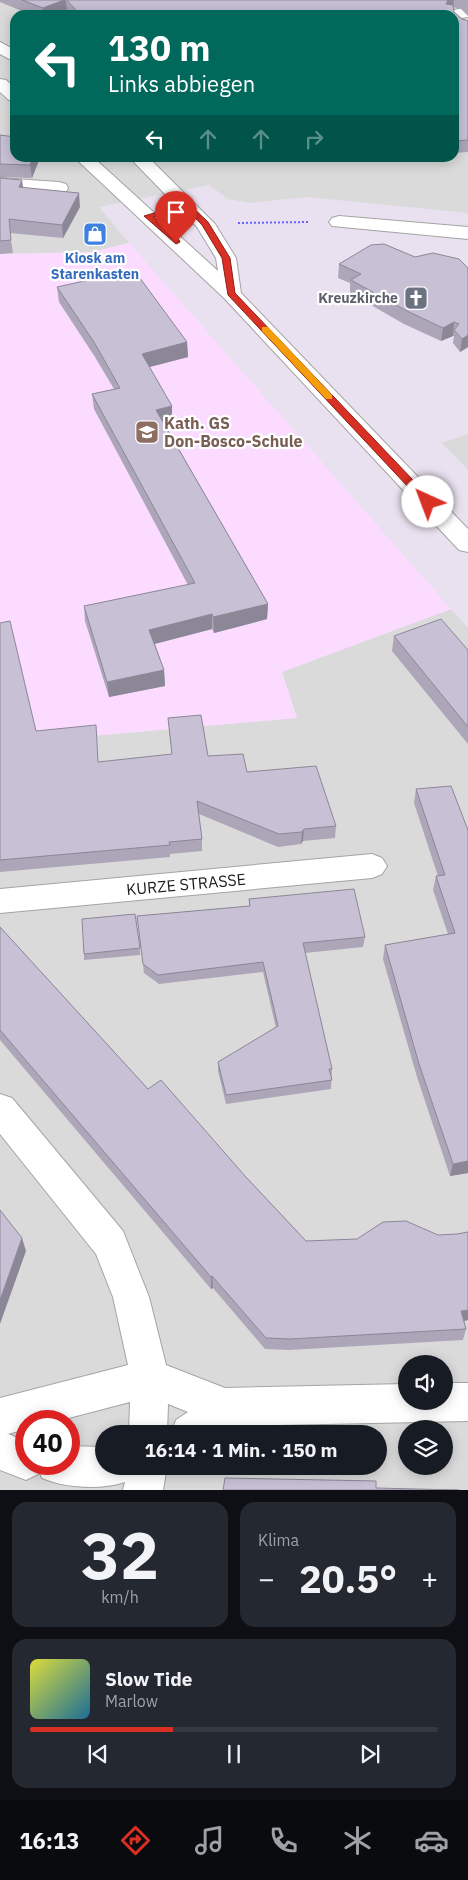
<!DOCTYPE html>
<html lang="de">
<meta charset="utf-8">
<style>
body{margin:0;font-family:"IBM Plex Sans",sans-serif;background:#242831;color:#f1f3f6;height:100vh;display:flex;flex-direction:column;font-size:19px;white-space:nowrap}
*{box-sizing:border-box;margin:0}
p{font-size:16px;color:#9ea1a6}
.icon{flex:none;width:28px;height:28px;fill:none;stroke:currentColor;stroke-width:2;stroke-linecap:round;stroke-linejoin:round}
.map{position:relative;height:1490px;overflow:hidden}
.drawer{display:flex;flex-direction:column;gap:12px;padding:12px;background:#0d0f14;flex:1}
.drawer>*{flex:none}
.hud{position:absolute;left:10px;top:10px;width:449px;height:152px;border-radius:15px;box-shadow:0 2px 12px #0003;background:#00695c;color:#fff;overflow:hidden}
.controls{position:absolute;left:398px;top:1355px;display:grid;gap:10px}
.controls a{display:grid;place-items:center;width:55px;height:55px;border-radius:50%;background:#171b24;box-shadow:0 2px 12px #0003;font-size:25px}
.speed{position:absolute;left:15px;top:1410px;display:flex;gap:10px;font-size:25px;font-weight:700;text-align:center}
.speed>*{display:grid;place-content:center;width:65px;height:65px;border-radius:50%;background:#171b24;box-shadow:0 2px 12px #0003;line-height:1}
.speed .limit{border:8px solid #d22;background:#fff;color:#111}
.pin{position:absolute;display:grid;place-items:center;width:42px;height:42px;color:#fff;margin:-51px -21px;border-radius:50% 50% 50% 0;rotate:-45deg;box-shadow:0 0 5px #0007}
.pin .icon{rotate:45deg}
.me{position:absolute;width:55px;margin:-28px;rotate:317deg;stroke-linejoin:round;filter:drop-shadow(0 0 4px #0008)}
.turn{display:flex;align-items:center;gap:18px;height:105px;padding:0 15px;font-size:22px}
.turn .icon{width:65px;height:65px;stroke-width:2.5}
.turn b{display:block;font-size:35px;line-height:42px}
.lanes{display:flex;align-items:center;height:48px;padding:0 15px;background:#0003;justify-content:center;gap:25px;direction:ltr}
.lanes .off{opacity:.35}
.big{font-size:38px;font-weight:700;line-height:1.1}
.drawer .tile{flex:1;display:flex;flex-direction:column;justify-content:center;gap:8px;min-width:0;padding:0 18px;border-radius:15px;background:#242831}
.drawer .dial{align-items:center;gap:0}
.dial b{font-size:65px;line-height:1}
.song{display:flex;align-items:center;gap:15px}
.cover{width:60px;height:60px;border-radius:8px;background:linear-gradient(135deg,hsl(60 70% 55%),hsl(200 70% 35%))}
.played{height:5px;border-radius:2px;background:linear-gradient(90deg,#d93025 35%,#363941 35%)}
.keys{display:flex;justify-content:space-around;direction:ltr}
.heat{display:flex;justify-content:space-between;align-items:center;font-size:28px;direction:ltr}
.drawer .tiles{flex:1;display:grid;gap:12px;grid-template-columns:1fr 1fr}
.tile:last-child{grid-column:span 2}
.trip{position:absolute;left:95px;top:1425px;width:292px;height:50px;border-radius:25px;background:#171b24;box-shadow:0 2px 12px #0003;font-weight:700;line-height:50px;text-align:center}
.tab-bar{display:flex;height:80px;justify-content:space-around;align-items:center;background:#090b0e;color:#9ea1a6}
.tab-bar .icon{width:35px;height:35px}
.tab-bar .on{color:#d93025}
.tab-bar b{font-size:22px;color:#f1f3f6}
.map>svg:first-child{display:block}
</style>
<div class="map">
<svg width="468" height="1490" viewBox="0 0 468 1490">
<rect width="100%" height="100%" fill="#e9e1ef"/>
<path fill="#dadadb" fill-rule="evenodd" d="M0,0h468v213l-161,-16 -57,6 -22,-4 -19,-14 -110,22 30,36 -37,9 -92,2zM15,15h439v143h-439z
M468,434v36l-26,-27z
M451,609l17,19v862h-468v-746l297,-26 -15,-46zM406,1364h38v37h-38zM26,1421h43v43h-43zM406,1429h38v37h-38zM104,1434h275v32h-275z"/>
<path fill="#fbdbff" d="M129,243l322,366 -169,63 15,46 -297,26v-490l92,-2z"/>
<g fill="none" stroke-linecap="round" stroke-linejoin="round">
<g stroke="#a4a4a4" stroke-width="2">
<path id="minor" d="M468,7v10l-14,2v-4h-11l2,-3z
M0,42l15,8v12l-15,-8z
M0,79l6,1 9,8v13l-6,-1 -9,-8z
M75,158h19l124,113 -2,-13 -19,-31 -67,-69h19l66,66 21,34 5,35 227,236v23l-9,-2 -235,-252z
M0,178l59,4 7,2 2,4 -2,4 -7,2 -59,-4z
M339,216l129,11v12l-136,-13 -3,-4 3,-4z
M372,854l10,4 5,8 -5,8 -10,4 -372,35v-24z
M0,1094l12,4 111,133 26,66 17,68 59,23 181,-4v17h38v-18h24v38l-236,5 -10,8h-51l5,-14 12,-8 -20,-8 -1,30h-38l1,-32 -73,19h-31v8l-18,5 18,7v23h43v-18l35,1v19h63l-4,24h-40l2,-8c-24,8 -60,6 -83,-4l-2,-5 -14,7 -26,-10v-72l128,-33 -15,-68 -17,-43 -96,-120z"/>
</g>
<path stroke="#6364ff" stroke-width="2" stroke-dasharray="2 2" stroke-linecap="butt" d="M238,223l72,-1"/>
<use href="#minor" fill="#fff" fill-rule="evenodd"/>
</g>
<path fill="#aca6b8" d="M0,0h468v16l-7,-7 -8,-2 1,5 8,7 6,2v131l-14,1v-138h-383l-4,-5 -12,5h-23l-32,-13z
M0,135l40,23 -8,20 -32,-1z
M0,178l23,9 57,20 -17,31 -53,-5 3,20 -13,1z
M415,257l53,11v79l-8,5 -7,-9 1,-7h-1l-12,5 -37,-17 -54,-31v-10l-12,-5 1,-14z
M57,287l130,55 1,15 -39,10 23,54 -8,2 104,181 -1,15 -53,14 -2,-4 -57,15 9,26 1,16 -56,11 -24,-76 -1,-15 104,-21 -94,-176 -2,-15 22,-5 -19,-32 -36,-55z
M0,623l36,108 63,31 73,-7 -4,-37 40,38 39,16 89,54 -1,12 -32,3 -2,3 -23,3 -79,-33 3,25v12l-32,3v3l-170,15z
M394,636l74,14v94l-76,-93z
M416,789l52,41v343l-18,3 -33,-99 -34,-118 2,-14 63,-11 -15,-44 3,-14h2l-24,-73z
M249,899l116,38 -2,10 -58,6 27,116 -1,20 -105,15 -8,-33v-9l58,-34 -13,-56 -104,12 -15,-11 -7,-57 112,-10z
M0,927l148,162 97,87 61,65 158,80 2,8 -3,11 -174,10 -24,-1 -52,-61 -2,1 -211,-249z
M140,948v7l-56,5v-6z"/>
<path fill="#8c8796" d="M64,0h2l1,10 -12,5h-12v-7z
M448,0h6l-1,7 -7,-3z
M33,158h7l-8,20 -2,-13z
M22,180l2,14 -5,-7z
M79,193l1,14 -17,31 -1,-13z
M454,322l-1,14 -12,5 2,-13z
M468,335v12l-8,5 2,-13z
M187,342l1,15 -46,12v-15z
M172,406v15l-15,4 -1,-15z
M268,604l-1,15 -53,14 -1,-16z
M212,614v15l-62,16 -1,-15z
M164,670l1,16 -56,11 -2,-15z
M304,829l-1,12 -2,3 1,-12z
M468,1161v12l-18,3 3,-12z
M22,1238l4,13 -26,73v-24z
M212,1276l1,12 -2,1v-12z
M468,1310v10l-10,3 3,-12z"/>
<path fill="#c8c1d6" stroke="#8c8796" d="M22,0h42l-21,8z
M67,0h381l-2,4 7,1 1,7 8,7 6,2v119l-14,1v-126h-374z
M0,135l15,2v21h18l-3,7 -30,-1z
M0,178l22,2 -3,7 60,6 -17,32 -53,-6 2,21 -11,1z
M384,244l31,13 18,-4 26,6 9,9v67l-6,4 -8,-9 5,-6 -5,-2 -11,6 -38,-18 -54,-30 10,-6 -22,-10 32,-19z
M134,270l53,72 -45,12 30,52 -16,4 112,194 -55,13 -1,-3 -63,16 15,40 -57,12 -23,-76 111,-23 -103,-189 28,-6 -26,-46 -37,-55z
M441,619l27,31v77l-74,-91z
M10,621l26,110 60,-6 2,37 74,-8 -4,-36 33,-3 7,41 35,-2 4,18 69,-6 20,60 -32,3 -2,3 -23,2 -82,-33 5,38 -33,3 1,3 -170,15v-237z
M451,786l17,44v331l-15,3 -34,-100 -34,-119 70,-12 -19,-57 9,-1 -29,-86z
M354,889l11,48 -62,6 29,126h-3l3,11 -106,15 -8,-33 60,-36 -15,-64 -105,13 -15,-11 -6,-48 113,-10 -1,-7z
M135,914l5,34 -56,6 -2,-35z
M0,927l148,162 13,-9 84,96 61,65 51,-2 26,-17 23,-1 32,14 19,-1 11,-2v78l-7,1 5,18 -176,10 -24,-1 -54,-62 -1,1 -211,-247z
M0,1210l22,28 -22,62z
M225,1478l151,3v7l83,2h-236z"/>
<path fill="#d93025" stroke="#8d1f18" d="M188,203l20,19 22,36 5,35 197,207v5h-7l-197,-210 -6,-37 -20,-33 -16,-17 -32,9 25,23 1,2 -4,2 -32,-28z"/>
<path fill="#f59e0b" d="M262,327h6l64,68v4h-6l-64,-68z"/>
<defs>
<g id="shop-square" transform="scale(1.25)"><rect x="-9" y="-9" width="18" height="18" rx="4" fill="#3f7fe0" stroke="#fff"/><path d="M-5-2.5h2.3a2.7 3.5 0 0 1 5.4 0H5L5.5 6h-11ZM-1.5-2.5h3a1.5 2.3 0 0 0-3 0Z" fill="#fff"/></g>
<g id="church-square" transform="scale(1.25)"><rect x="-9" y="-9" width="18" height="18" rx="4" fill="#6b7280" stroke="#fff"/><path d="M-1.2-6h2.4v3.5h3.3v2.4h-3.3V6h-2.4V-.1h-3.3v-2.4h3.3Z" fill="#fff"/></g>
<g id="school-square" transform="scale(1.25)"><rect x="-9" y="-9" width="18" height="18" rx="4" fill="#8d6e63" stroke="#fff"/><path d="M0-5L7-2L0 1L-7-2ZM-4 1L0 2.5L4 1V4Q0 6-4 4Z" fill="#fff"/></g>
</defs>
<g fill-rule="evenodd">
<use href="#shop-square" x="95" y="234"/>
<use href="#church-square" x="416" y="298"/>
<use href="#school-square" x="147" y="432"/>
</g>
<g text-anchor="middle" stroke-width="4.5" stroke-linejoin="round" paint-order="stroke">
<g font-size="14" font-weight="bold" fill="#366cbe" stroke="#fff">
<text x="95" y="263">Kiosk am<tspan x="95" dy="16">Starenkasten</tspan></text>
</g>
<g font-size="14" font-weight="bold" fill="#5b616d" stroke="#fff" text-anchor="end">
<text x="398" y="303">Kreuzkirche</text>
</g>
<g font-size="16" font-weight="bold" fill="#785e54" stroke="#fff" text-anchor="start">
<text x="164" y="429">Kath. GS<tspan x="164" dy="18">Don-Bosco-Schule</tspan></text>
</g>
<g font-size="16" fill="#1d1d1d" stroke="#fff">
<text transform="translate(186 884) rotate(-5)" y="6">KURZE STRASSE</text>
</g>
</g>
</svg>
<div class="controls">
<a><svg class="icon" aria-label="sound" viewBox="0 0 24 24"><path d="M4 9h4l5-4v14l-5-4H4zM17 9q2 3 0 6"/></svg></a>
<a><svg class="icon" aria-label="layers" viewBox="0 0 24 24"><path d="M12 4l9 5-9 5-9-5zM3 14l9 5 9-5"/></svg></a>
</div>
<div class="speed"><div class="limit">40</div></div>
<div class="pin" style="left:176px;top:242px;background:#d93025"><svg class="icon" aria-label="arrive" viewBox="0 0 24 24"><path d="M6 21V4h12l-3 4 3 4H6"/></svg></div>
<svg class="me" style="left:428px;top:502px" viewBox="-20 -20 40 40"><circle r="19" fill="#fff"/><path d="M0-13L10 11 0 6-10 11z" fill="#d93025"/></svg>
<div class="trip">16:14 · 1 Min. · 150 m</div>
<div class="hud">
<div class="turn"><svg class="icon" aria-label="left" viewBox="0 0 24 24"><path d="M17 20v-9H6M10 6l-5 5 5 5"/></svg><div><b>130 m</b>Links abbiegen</div></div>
<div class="lanes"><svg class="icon" aria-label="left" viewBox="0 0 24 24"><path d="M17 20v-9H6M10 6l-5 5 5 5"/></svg><svg class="icon off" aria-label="ahead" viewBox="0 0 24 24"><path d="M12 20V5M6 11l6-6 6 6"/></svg><svg class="icon off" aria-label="ahead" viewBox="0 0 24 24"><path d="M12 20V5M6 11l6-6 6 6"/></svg><svg class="icon off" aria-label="right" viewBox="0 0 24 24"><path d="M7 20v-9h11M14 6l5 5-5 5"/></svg></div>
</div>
</div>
<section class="drawer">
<div class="tiles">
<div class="tile dial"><b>32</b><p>km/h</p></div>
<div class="tile"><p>Klima</p>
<div class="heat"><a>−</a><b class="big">20.5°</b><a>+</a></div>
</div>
<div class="tile">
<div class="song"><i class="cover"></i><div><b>Slow Tide</b><p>Marlow</p></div></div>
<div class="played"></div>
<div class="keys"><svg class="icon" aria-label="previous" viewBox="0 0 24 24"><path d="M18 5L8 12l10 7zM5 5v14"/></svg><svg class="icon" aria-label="pause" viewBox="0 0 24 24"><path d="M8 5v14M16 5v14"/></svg><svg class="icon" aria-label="next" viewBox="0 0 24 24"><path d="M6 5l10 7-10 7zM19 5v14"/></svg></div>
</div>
</div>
</section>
<nav class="tab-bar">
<b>16:13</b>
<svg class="icon on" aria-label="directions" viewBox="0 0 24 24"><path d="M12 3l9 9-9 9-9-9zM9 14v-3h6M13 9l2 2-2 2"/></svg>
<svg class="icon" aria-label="music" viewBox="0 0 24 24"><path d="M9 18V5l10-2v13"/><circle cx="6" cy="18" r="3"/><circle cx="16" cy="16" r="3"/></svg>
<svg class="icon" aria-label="phone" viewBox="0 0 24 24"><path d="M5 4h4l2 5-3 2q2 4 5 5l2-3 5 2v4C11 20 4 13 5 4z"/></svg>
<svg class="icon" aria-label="climate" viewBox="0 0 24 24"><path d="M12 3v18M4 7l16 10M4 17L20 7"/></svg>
<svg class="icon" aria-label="car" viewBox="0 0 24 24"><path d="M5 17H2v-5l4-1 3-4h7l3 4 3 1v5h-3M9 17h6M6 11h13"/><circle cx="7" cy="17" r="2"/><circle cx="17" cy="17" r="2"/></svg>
</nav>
